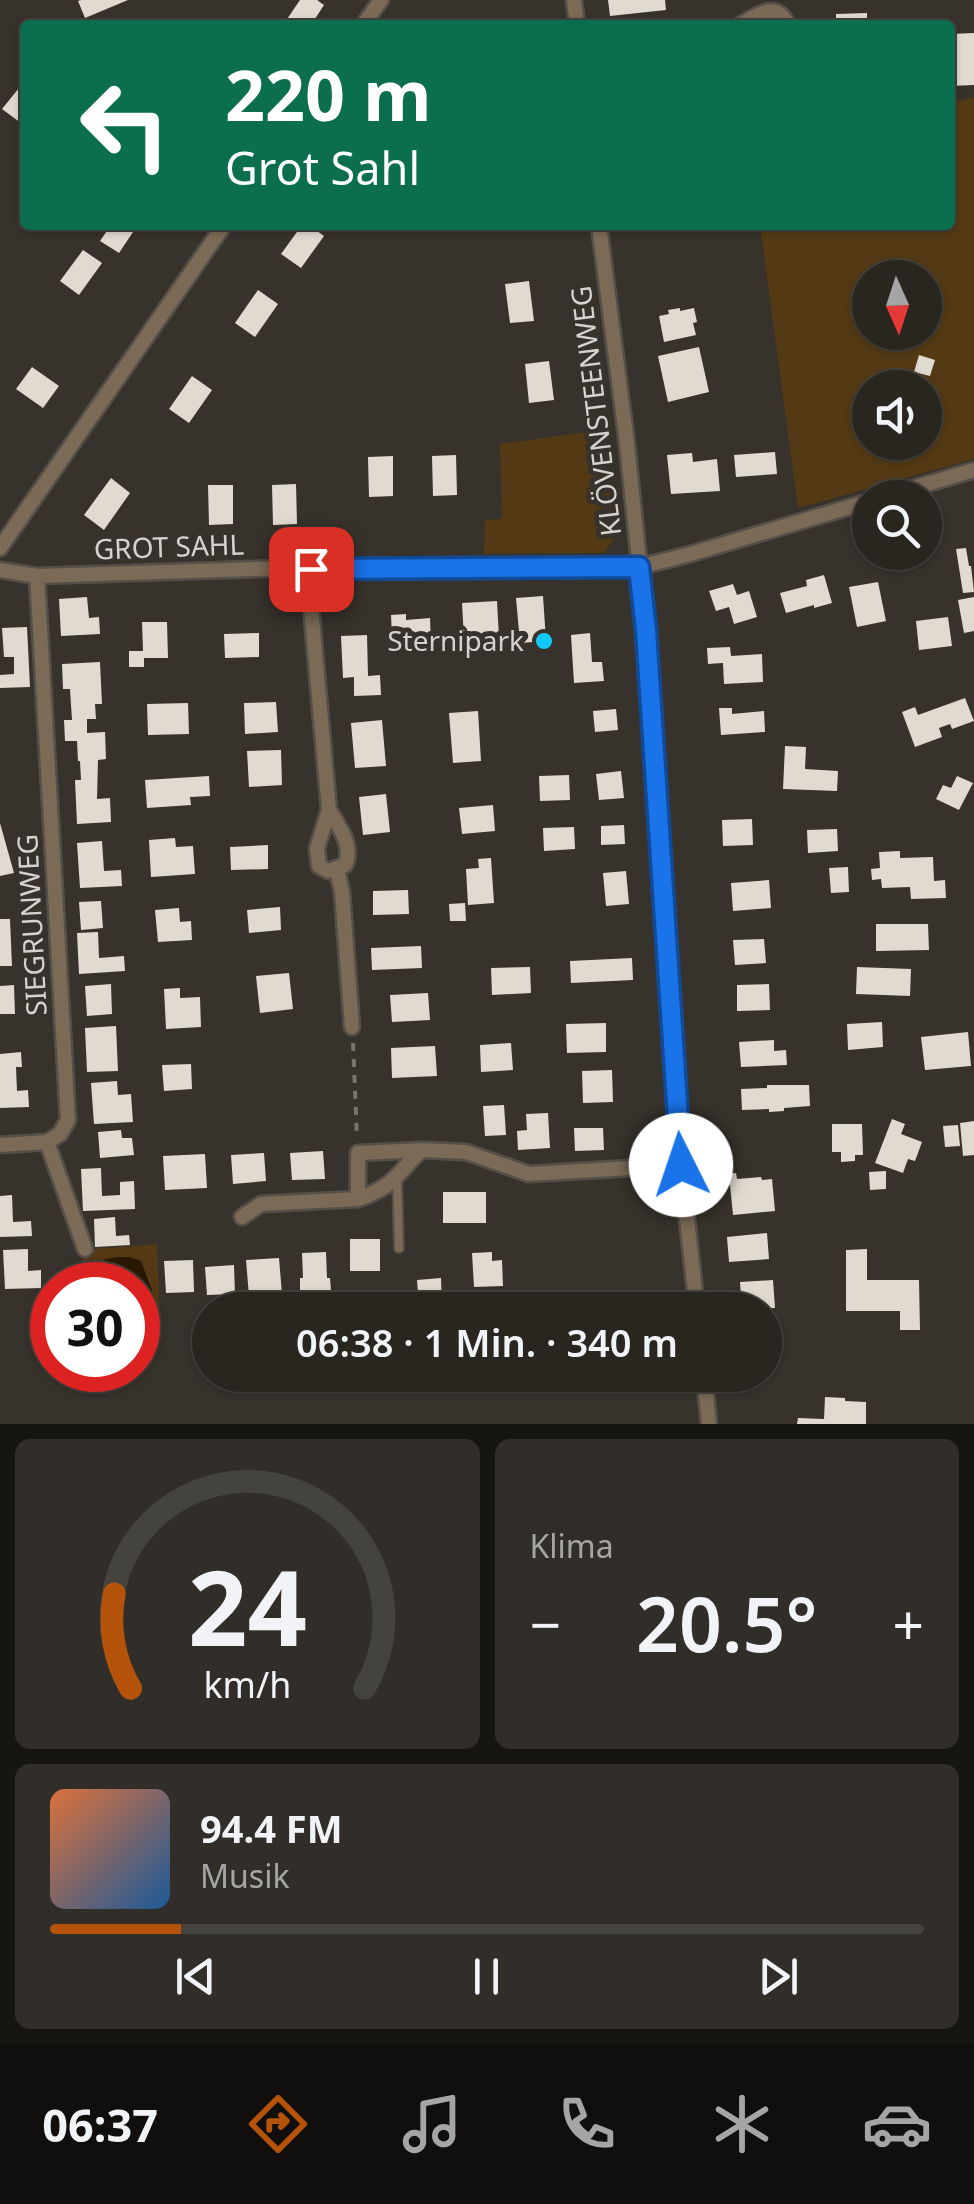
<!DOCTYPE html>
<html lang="de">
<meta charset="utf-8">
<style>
body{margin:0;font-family:"Noto Sans",sans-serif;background:#312e29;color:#f1f3f6;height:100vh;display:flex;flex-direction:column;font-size:38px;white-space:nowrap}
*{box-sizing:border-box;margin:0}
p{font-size:32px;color:#a5a5a5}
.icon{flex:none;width:55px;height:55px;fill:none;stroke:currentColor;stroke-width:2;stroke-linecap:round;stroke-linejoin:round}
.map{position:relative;height:1424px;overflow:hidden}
.drawer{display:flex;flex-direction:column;gap:15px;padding:15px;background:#171512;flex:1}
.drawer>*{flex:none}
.top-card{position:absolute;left:20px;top:20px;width:935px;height:210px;border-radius:10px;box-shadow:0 2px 8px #0004,0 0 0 2px #45433e;background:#0b6e4f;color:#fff;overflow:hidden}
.needle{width:65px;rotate:177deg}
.fabs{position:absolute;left:852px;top:260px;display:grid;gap:20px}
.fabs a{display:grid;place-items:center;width:90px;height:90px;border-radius:50%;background:#292620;box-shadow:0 2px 8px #0004,0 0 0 2px #45433e;font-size:50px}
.speed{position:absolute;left:30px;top:1262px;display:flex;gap:20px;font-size:50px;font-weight:700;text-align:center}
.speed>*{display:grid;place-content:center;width:130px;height:130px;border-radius:50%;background:#292620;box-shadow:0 2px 8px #0004,0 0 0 2px #45433e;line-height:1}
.speed .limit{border:15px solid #d22;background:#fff;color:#111}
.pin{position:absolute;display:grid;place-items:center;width:85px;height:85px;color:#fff;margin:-42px;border-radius:20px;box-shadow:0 5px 15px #0006}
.me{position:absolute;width:110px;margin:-55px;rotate:356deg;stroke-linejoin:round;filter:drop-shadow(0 0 8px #0008)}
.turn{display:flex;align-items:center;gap:35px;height:210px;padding:0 40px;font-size:45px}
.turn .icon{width:130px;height:130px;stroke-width:2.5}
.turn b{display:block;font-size:70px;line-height:85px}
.big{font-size:75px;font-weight:600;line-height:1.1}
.drawer .tile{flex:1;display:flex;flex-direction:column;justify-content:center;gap:15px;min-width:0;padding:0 35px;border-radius:15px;background:#312e29}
.drawer .dial{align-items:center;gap:0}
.dial svg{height:260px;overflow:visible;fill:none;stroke:#45433e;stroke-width:7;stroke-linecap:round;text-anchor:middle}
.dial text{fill:#f1f3f6;stroke:none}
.song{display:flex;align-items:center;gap:30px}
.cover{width:120px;height:120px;border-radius:15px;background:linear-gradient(135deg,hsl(20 70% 55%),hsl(210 70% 35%))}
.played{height:10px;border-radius:5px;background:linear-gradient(90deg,#b45309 15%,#45433e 15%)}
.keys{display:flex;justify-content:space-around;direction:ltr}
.heat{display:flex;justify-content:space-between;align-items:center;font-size:55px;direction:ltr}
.drawer .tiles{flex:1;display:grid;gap:15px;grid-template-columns:1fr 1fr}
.tile:last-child{grid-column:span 2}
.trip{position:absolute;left:192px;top:1292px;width:590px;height:100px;border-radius:50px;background:#292620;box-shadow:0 2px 8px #0004,0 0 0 2px #45433e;font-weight:600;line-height:100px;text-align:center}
.menu{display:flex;height:160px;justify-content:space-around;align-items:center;background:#100f0d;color:#a5a5a5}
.menu .icon{width:70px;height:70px}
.menu .on{color:#b45309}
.menu b{font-size:45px;color:#f1f3f6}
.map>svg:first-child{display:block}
</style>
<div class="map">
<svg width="974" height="1424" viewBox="0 0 974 1424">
<rect width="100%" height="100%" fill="#37322b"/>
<path fill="#533a15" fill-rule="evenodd" d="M974,97v362l-176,49 -38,-283h190v-122zM870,278h55v54h-55zM870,388h55v54h-55z
M608,429l13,100 -17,24 -120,1 1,-34 17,-1 -2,-75z
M157,1244l3,76 -22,-1v-34h-46l-13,-35z"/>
<path fill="#2a1900" d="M118,1257h12l11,4 11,29 -3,13 -11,4v-22h-34l-4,-20 5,-6z"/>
<path fill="#e1dad1" d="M81,0h47l-43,18 -7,-17z
M300,0h17l7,5 -13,20h-28z
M608,0h57l1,10 -56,6z
M867,13v12h-31v-11z
M974,33v52l-24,1v-52z
M19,88l6,4v34l-23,-17z
M111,225h12l10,7 -14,21 -19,-12z
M302,225h7l15,11 -23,32 -20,-14z
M83,250l19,13 -23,32 -19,-14z
M529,281l5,40 -24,2 -5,-39z
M258,290l20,14 -23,33 -20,-14z
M680,308v3l14,-3 3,14 -4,1 3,12 -32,7 -5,-26 10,-2 -1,-4z
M699,347l10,45 -41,10 -10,-46z
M919,355l16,5 -5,16 -16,-4z
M549,361l5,39 -25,3 -4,-39z
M32,367l27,19 -16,22 -27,-19z
M192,376l20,14 -23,33 -20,-14z
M775,452l2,22 -41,3 -2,-22z
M692,453l1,9 24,-3 3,32 -49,3 -4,-39z
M456,455l1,40 -24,1 -1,-40z
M393,456v40l-24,1 -1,-40z
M111,478l19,15 -26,37 -20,-15z
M296,484l1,40 -24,1 -1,-40z
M208,485h25v39l-24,1z
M966,548l3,18h2l3,26 -11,1 -7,-44z
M824,575l8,28 -18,5v-3l-28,8 -6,-20 27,-7 -1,-6z
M878,582l8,39 -29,6 -8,-40z
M733,584l4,11 12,-4 8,26 -23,7 -5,-17 -13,4 -7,-20z
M543,596l3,45 -26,2 -4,-45z
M87,597l2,21 10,-1 1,17 -39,2 -2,-37z
M974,597v34l-10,2 -6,-33z
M497,601l2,36 -35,3 -2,-37z
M406,614v6l24,-2 1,27 -23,2 -1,-12 -15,1 -1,-21z
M948,617l4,29 -33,4 -3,-29z
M142,622h25l1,36h-24v9h-15v-16h14z
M27,627l3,60 -30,1v-13l14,-1v-17h-10l-2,-29z
M259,633v24l-34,1 -1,-24z
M590,633l2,29h10l2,19 -30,2 -3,-48z
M367,635l1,41 12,-1 1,20 -27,1v-19l-11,1 -2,-42z
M730,647l1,9 31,-2 1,28 -39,2 -1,-21 -15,1 -1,-16z
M100,662l2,42h-7l1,15h-9v14l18,-1 1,27 -8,1 -1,39 13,-1 1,24 -34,2 -2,-44h6l-1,-19h-2l-1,-20h-12l-1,-21h8l-1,-15 -1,-16h-7l-1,-25z
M965,698l9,23 -22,8 -2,-5 -11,4 3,9 -27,10 -13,-35 13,-5 3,8z
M276,702l2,30 -33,2 -1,-31z
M188,703l1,31 -41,1 -1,-31z
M719,708h13v6l32,-3 1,21 -44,3z
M616,709l2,21 -23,2 -2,-21z
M478,711l3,50 -28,2 -4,-50z
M382,720l4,46 -31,2 -4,-45z
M785,746l21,1 -1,22 33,2 -1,20 -54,-2z
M281,750l1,35 -33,2 -2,-36z
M621,771l3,27 -25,2 -3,-26z
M569,775l1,25 -30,1 -1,-25z
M209,776l1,20 -20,1 1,8 -44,3 -2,-28z
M957,776l16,7 -14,27 -23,-11 7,-14 8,3z
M386,794l4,38 -27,3 -4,-38z
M493,805l2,26 -33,3 -3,-26z
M752,819l1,26 -30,1 -1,-26z
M0,823l14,50 -14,3z
M624,825l1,19 -24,1v-19z
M574,827l1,22 -31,2 -1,-23z
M837,829l1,22 -30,2 -1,-23z
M175,838l1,9 17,-1 2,28 -44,3 -2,-37z
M102,841l2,30 17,-1 1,16 -42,2 -3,-45z
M268,845v24l-37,1 -1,-23z
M900,851v7l33,-1 1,24 11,-1 1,18 -35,1 -1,-12 -28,1 -1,-9 -9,1 -1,-11 9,-1 -1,-16z
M491,858l3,45 -26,2 -2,-36 13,-1 -1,-9z
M848,867l1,25 -18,1 -2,-25z
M626,871l3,33 -23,2 -3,-33z
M769,880l2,28 -38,3 -2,-28z
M408,890l1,24 -36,1v-24z
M101,901l2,27 -22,2 -2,-28z
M465,903l1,18h-16l-1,-17z
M280,907l1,23 -32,3 -2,-23z
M179,908l1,14 11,-1 1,19 -34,2 -3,-32z
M0,919h10l2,47h-12z
M876,924h52l1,26 -53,1z
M98,932l1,26 25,-2 1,15 -46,3 -2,-41z
M764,939l2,24 -31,2 -2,-25z
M421,946l1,22 -50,2 -1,-22z
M632,958l1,22 -62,3 -1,-22z
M530,967l1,26 -39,2 -1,-27z
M857,967l54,2 -1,27 -54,-2z
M289,973l4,36 -33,4 -4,-37z
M111,984l1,30 -25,2 -2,-30z
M769,984l1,26 -33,1v-26z
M14,985l1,29h-15v-28z
M180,988v10l20,-1 1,30 -35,2 -2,-40z
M428,993l2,27 -38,2 -2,-27z
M882,1022l1,25 -35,3 -1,-26z
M606,1023v29l-39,1 -1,-29z
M116,1026l2,45 -31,1 -2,-44z
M968,1032l3,34 -46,4 -4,-33z
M774,1040v11l12,-1 1,15 -46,2 -2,-25z
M511,1043l2,27 -32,2 -1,-27z
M435,1046l2,30 -45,2 -1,-30z
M21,1052l1,15h-6l1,24 11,-1 1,17 -29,1v-54z
M191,1064l1,25 -28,2 -2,-26z
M612,1070l1,32 -30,1 -1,-32z
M117,1081l1,14 13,-1 2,28 -39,2 -3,-41z
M767,1085h42l1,21 -26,2v3l-15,1v-3l-27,1 -1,-21 26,-1z
M504,1105l2,30 -21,1 -2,-30z
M548,1113l2,35 -32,2 -1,-19 10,-1 -1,-16z
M892,1119l13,5 -4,10 21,8 -7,19 -7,-2 -5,14 -28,-10z
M974,1121v34l-11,1 -3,-33z
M832,1124h30l1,31h-8v6l-14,1v-10h-9z
M958,1125l2,21 -15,1 -2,-21z
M574,1128h29l1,22 -29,1z
M121,1130l1,8h10l2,17 -34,3 -2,-26z
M323,1151l2,28 -33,1 -2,-27z
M264,1153l2,28 -33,3 -2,-29z
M205,1154l2,34 -42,2 -2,-34z
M101,1168l1,28 18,-1v-13l14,-1 1,28 -52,2 -2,-42z
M886,1171v18l-16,1 -1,-18z
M736,1173l1,6 24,-2 1,3 10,-1 3,32 -42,4 -3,-30 -14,1 -1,-11z
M443,1192h43v31h-43z
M12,1195l1,27 18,-1 1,15 -32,1v-41z
M115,1217l1,19 13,-1 1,10 -35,2 -1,-28z
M767,1233l2,26 -40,3 -2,-25z
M350,1239h30v32h-30z
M28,1249v22l13,-1v18l-36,1 -2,-39z
M867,1249v31h52l1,50h-20v-19h-54v-61z
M326,1252l1,26h3l1,13 -31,1v-14h3l-1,-25z
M492,1252v9l10,-1 1,26 -29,1 -2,-34z
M279,1258l3,36 -33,2 -3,-36z
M193,1260l1,32 -28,1 -2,-32z
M234,1265l1,29 -28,1 -2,-28z
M441,1278l1,28 -23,1 -2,-27z
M773,1280l2,28 -33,2 -2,-28z
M825,1397l20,1v3l21,1v22h-69l1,-6 26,1z"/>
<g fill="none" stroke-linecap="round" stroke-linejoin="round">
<g stroke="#544f49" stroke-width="12">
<path id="service" d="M397,1176l2,72"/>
</g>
<g stroke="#544f49" stroke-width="19">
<path id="minor" d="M574,0l3,25
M363,25l18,-25
M740,25c18,-10 36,-25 48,0
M599,225l28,219 19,185 35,536 16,145
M880,498l94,-28
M0,548l224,-323
M288,568l23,39 18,203 -12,38 2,18 9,5 17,-6c9,-19 -6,-38 -16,-55
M0,570l37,6 251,-8 351,-1 48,-12 183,-54
M311,607l23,-38
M337,870l5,22 10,135
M47,1142l38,107
M0,1145l47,-3 13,-8 8,-14 -31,-544
M422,1150l44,2 63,22 152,-9
M422,1150c-12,10 -15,16 -25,26 -11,12 -24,18 -39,23v-46z
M242,1217l19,-13 97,-5
M704,1375l5,49"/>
</g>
<path stroke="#79756f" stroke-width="4" stroke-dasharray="8 8" stroke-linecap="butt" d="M353,1043l4,95"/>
<use href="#service" stroke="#7a6a56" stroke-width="8"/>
<use href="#minor" stroke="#7a6a56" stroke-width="14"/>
</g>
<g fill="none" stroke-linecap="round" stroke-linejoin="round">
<g stroke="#114b97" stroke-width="25">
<path id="route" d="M311,569l328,-2 7,63 35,535"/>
</g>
<use href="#route" stroke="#1a73e8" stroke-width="18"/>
</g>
<circle fill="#11cafa" stroke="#37322b" stroke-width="4" cx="544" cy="641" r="10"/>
<g text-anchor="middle" stroke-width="10" stroke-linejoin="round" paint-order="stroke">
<g font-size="28" fill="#d6d3cf" stroke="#37322b">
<text transform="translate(596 411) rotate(-97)" y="10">KLÖVENSTEENWEG</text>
<text transform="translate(169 547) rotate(-2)" y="10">GROT SAHL</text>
<text transform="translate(32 925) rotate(-93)" y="10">SIEGRUNWEG</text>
</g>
<g font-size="28" fill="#d6d3cf" stroke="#37322b" text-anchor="end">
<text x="524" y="651">Sternipark</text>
</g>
</g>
</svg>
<div class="fabs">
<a><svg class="needle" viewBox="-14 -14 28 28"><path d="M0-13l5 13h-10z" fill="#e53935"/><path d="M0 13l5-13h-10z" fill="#a5a5a5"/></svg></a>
<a><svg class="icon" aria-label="sound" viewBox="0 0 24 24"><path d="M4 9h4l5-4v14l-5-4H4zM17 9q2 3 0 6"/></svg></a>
<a><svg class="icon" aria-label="search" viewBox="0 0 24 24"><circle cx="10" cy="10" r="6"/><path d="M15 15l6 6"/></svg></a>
</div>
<div class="speed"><div class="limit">30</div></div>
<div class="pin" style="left:311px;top:569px;background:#d93025"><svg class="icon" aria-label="arrive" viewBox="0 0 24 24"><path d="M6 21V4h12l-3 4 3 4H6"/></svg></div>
<svg class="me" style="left:681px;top:1165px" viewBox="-20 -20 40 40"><circle r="19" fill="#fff"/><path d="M0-13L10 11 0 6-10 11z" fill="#1a73e8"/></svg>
<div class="trip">06:38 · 1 Min. · 340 m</div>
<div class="top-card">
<div class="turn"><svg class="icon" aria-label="left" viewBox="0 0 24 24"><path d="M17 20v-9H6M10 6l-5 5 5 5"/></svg><div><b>220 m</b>Grot Sahl</div></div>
</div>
</div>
<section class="drawer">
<div class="tiles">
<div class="tile dial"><svg viewBox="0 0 100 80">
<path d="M14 69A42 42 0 1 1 86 69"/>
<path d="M14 69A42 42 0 0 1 9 40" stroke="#b45309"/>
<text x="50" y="56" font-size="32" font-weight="700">24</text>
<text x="50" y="72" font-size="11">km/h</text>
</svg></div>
<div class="tile"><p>Klima</p>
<div class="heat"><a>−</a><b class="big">20.5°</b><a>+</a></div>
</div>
<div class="tile">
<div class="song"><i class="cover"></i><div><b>94.4 FM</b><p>Musik</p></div></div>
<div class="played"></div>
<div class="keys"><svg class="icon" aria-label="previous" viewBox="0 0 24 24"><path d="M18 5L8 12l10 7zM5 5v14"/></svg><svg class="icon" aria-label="pause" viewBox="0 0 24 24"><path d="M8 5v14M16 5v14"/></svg><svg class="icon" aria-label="next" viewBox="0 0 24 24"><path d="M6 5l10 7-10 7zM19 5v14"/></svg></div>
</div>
</div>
</section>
<nav class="menu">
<b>06:37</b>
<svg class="icon on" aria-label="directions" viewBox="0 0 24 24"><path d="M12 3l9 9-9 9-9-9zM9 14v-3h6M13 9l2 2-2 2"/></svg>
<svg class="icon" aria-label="music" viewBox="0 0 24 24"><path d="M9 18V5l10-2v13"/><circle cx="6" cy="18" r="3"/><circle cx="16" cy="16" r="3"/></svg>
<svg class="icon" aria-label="phone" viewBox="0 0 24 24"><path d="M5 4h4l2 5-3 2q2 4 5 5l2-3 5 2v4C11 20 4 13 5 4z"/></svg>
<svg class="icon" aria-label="climate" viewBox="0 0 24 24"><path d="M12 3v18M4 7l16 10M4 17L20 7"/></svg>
<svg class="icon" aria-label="car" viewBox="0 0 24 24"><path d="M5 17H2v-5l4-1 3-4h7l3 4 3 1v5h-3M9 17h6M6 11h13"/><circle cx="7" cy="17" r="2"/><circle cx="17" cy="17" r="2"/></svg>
</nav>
